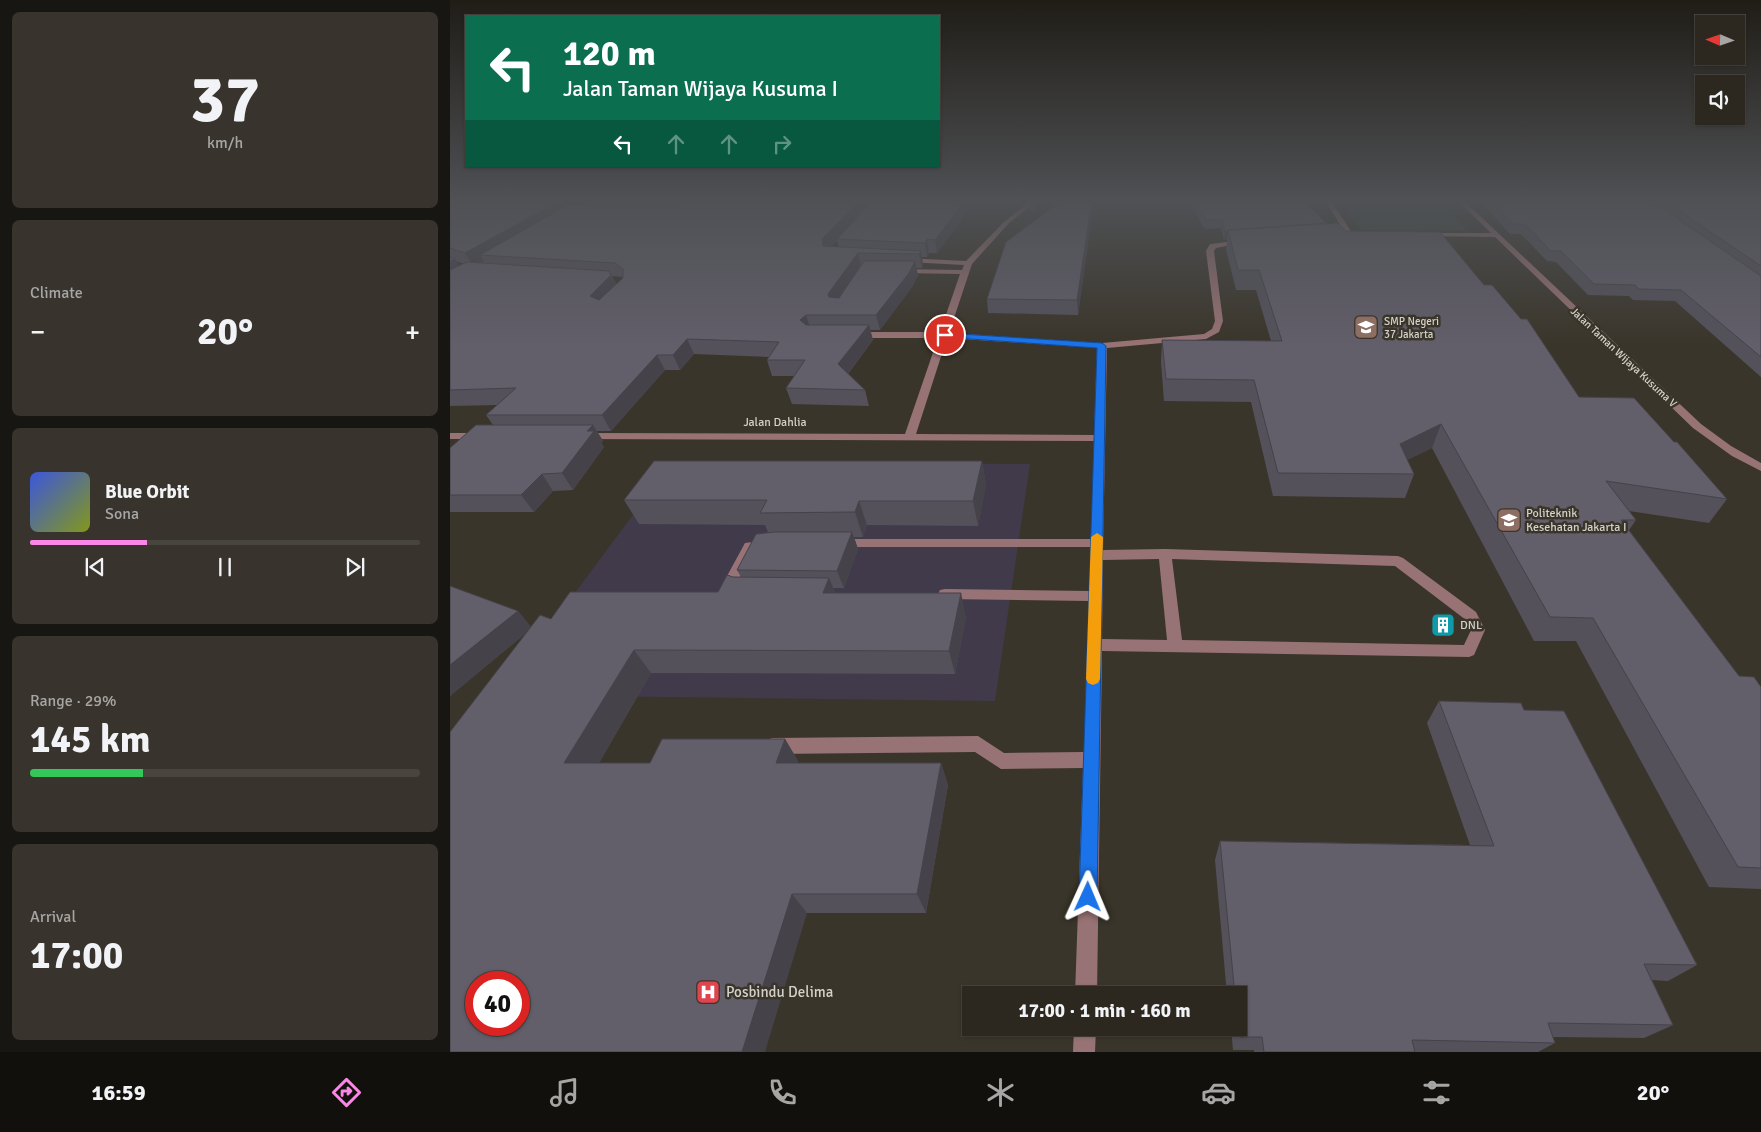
<!DOCTYPE html>
<meta charset="utf-8">
<style>
body{margin:0;font-family:Signika,sans-serif;background:#38342d;color:#f1f3f6;height:100vh;display:flex;flex-direction:column;font-size:19px;white-space:nowrap}
*{box-sizing:border-box;margin:0}
p{font-size:16px;color:#a6a6a5}
.icon{flex:none;width:28px;height:28px;fill:none;stroke:currentColor;stroke-width:2;stroke-linecap:round;stroke-linejoin:round}
.map{position:relative;flex:1;overflow:hidden}
.drawer{display:flex;flex-direction:column;gap:12px;padding:12px;background:#181612;width:450px}
.drawer>*{flex:none}
.banner{position:absolute;left:15px;top:15px;width:475px;height:152px;border-radius:0px;box-shadow:0 1px 4px #0004,0 0 0 1px #48443e;background:#0b6e4f;color:#fff;overflow:hidden}
.needle{width:32px;rotate:272deg}
.buttons{position:absolute;left:1245px;top:15px;display:grid;gap:10px}
.buttons a{display:grid;place-items:center;width:50px;height:50px;border-radius:0px;background:#2c2820;box-shadow:0 1px 4px #0004,0 0 0 1px #48443e;font-size:25px}
.speed{position:absolute;left:15px;top:971px;display:flex;gap:10px;font-size:25px;font-weight:700;text-align:center}
.speed>*{display:grid;place-content:center;width:65px;height:65px;border-radius:50%;background:#2c2820;box-shadow:0 1px 4px #0004,0 0 0 1px #48443e;line-height:1}
.speed .limit{border:8px solid #d22;background:#fff;color:#111}
.pin{position:absolute;display:grid;place-items:center;width:42px;height:42px;color:#fff;margin:-21px;border:2px solid #fff;border-radius:50%;box-shadow:0 1px 5px #0007}
.me{position:absolute;width:55px;margin:-28px;rotate:1deg;stroke-linejoin:round;filter:drop-shadow(0 0 4px #0008)}
.turn{display:flex;align-items:center;gap:18px;height:105px;padding:0 15px;font-size:22px}
.turn .icon{width:65px;height:65px;stroke-width:2.5}
.turn b{display:block;font-size:35px;line-height:42px}
.lanes{display:flex;align-items:center;height:48px;padding:0 15px;background:#0003;justify-content:center;gap:25px;direction:ltr}
.lanes .off{opacity:.35}
.big{font-size:38px;font-weight:800;line-height:1.1}
.drawer .card{flex:1;display:flex;flex-direction:column;justify-content:center;gap:8px;min-width:0;padding:0 18px;border-radius:8px;background:#38342d}
.drawer .dial{align-items:center;gap:0}
.dial b{font-size:65px;line-height:1}
.song{display:flex;align-items:center;gap:15px}
.cover{width:60px;height:60px;border-radius:8px;background:linear-gradient(135deg,hsl(230 70% 55%),hsl(70 70% 35%))}
.played{height:5px;border-radius:2px;background:linear-gradient(90deg,#fa87e7 30%,#48443e 30%)}
.keys{display:flex;justify-content:space-around;direction:ltr}
.heat{display:flex;justify-content:space-between;align-items:center;font-size:28px;direction:ltr}
.charge{height:8px;border-radius:4px;background:linear-gradient(90deg,#34c759 29%,#48443e 0)}
.trip{position:absolute;left:512px;top:986px;width:285px;height:50px;border-radius:0px;background:#2c2820;box-shadow:0 1px 4px #0004,0 0 0 1px #48443e;font-weight:800;line-height:50px;text-align:center}
.tab-bar{display:flex;height:80px;justify-content:space-around;align-items:center;background:#12100d;color:#a6a6a5}
.tab-bar .icon{width:35px;height:35px}
.tab-bar .current{color:#fa87e7}
.tab-bar b{font-size:22px;color:#f1f3f6}
main{display:flex;flex:1;min-height:0}
.map>svg:first-child{display:block}
</style>
<main>
<section class="drawer">
<div class="card dial"><b>37</b><p>km/h</p></div>
<div class="card"><p>Climate</p>
<div class="heat"><a>−</a><b class="big">20°</b><a>+</a></div>
</div>
<div class="card">
<div class="song"><i class="cover"></i><div><b>Blue Orbit</b><p>Sona</p></div></div>
<div class="played"></div>
<div class="keys"><svg class="icon" aria-label="previous" viewBox="0 0 24 24"><path d="M18 5L8 12l10 7zM5 5v14"/></svg><svg class="icon" aria-label="pause" viewBox="0 0 24 24"><path d="M8 5v14M16 5v14"/></svg><svg class="icon" aria-label="next" viewBox="0 0 24 24"><path d="M6 5l10 7-10 7zM19 5v14"/></svg></div>
</div>
<div class="card"><p>Range · 29%</p><b class="big">145 km</b><div class="charge"></div></div>
<div class="card"><p>Arrival</p><b class="big">17:00</b></div>
</section>
<div class="map">
<svg width="1311" height="1052" viewBox="0 0 1311 1052">
<rect width="100%" height="100%" fill="#3a352a"/>
<path fill="#413a4a" d="M223,461l357,3 -35,237 -496,-6z"/>
<path fill="#3a4739" d="M890,199h97l30,31h-106z"/>
<g fill="none" stroke-linecap="round" stroke-linejoin="round">
<path fill="#987375" fill-rule="evenodd" d="M583,199h7l-31,24 -37,41 -23,69 153,10 102,-9 8,-5 3,-8 -9,-70 4,-7 33,-4 4,2 -31,6 -2,3 9,70 -4,11 -13,7 -99,9 -4,202 62,-1 233,7 5,2 73,54 9,18 -11,25 -5,2 -367,-6 -5,344h-22l8,-227 -82,1 -26,-17 -203,2 -6,-3 -2,-5 2,-5 6,-3 206,-2 26,17 80,-1 5,-151 -144,-2 -5,-1 -2,-4 2,-4 5,-1 144,2 2,-44h-252l-5,-1 -1,-3 1,-3 5,-1h252l3,-98 -510,-2 -5,-3 5,-3 321,1 33,-96h-83l-4,-3 4,-3h85l20,-58 -60,-1 -4,-2 4,-2 62,1 2,-5 -57,-3h-3v-4l62,3 39,-40zM497,338l150,10 -3,87 -178,-1zM709,559l8,81 -65,-1 1,-79zM722,559l223,7 71,54 5,10 -7,15 -282,-5z
M874,199h6l24,37 -2,1h-4z
M1006,199h6l239,225 30,22 30,17v8l-29,-15 -39,-28 -198,-191 -69,-1v-2l2,-1h63z
M0,433h29l5,3 -5,3h-29z
M317,540l5,1 1,3 -1,3 -18,3 -18,35 2,4 -2,4 -5,1 -8,-3 -2,-4 24,-44z
M624,1028h22l-1,24h-22z"/>
</g>
<path fill="#54515b" fill-rule="evenodd" d="M0,199h527l-40,54h-8l-2,4h-5l1,8 -1,3h-6l2,7 -6,12 -32,43h-10l3,10 -25,34 17,16 4,16 -77,-2 -6,-16 9,-12h-23l-5,-16 2,-3 -75,-3 -14,16h-15l-54,61h-14l6,10 -2,2 3,4 -31,43 -20,1 -19,21h-84v-64l43,-23 -7,-10 11,-10 -47,1zM387,241l2,6h-8zM6,261l8,3 -5,2zM162,276l10,1 1,1 -7,6z
M554,199h30h-3l-10,6z
M592,199l-7,12 -5,-2v-7z
M644,199l-16,116 -90,-2 -1,-14z
M737,199h115l24,24 158,62 95,112 148,102 -18,24 -80,-12 7,9 -7,10 110,146 22,11v202l-52,-2 -133,-246h-42l-102,-193 -25,12 7,14 -9,24 -132,-2 -22,-94 -87,-1 -3,-39 1,-22 109,1 -15,-51h-20l-10,-41 1,-9h-3l-3,-12 -16,1z
M1028,199h283v178l-86,-76 -42,-1 -4,-4 -41,-1 -32,-33 -9,-1 -26,-27h-11z
M532,461l4,24 -8,41 -111,-1 -4,12h-9l4,12 -14,39h-11l2,5 131,24 -11,57 -304,-1 -52,90h51l135,-24 13,22 -1,2h144l7,22 -22,128h-119l-357,139 76,-419 -76,63v-110l68,25 13,16 20,-8 167,-27 15,-15h8l-4,-7 31,-38 -3,-7 -126,-1 -15,-24z
M989,701l85,9 173,255 -29,16 -16,-1 21,45 -29,13 -91,-1 2,6 -17,9h-284v-2h-21l-2,-22h8v-33h-12l-12,-135 5,-19 250,4 -43,-122z"/>
<path fill="#45424a" d="M113,199h18l2,5 -89,51h-14l4,6 -10,6 -9,-14z
M412,199h15l-40,40v2l-11,12 -3,-7 -1,-7z
M516,199h11l-40,54 -2,-13z
M570,199h14h-3l-10,6z
M588,199h4l-7,12v-7z
M642,199h2l-16,116 -1,-15z
M778,231l-1,9h-3l1,-8z
M477,239l2,14 -2,4 -2,-14z
M471,251l2,14 -1,3 -3,-14z
M408,253l3,14 -29,42 -4,-15z
M5,259l9,13 -14,9v-20z
M465,261l3,14 -6,12 -32,43 -4,-15z
M159,271l9,18 -20,22 -8,-15z
M356,315l5,15 -11,-10z
M419,325l4,15 -30,40 -5,-16z
M237,339l7,15 -14,16 -7,-15z
M207,355l8,15 -54,61 -9,-16z
M991,424l-9,24 -40,19 8,-23z
M143,425l10,16 -2,2 3,4 -31,43 -11,-17 25,-42z
M532,461l4,24 -8,41 -5,-25z
M92,474l11,17 -19,21 -13,-17z
M409,501l8,24 -4,12 -8,-25z
M402,532l6,17 -14,39 -7,-17z
M379,578l10,23 -16,-8z
M511,593l5,24 -11,57 -6,-23z
M68,611l14,17 -82,68v-31z
M184,650l17,23 -65,112 -22,-22z
M335,739l13,22 -8,24 -14,-22z
M491,763l7,22 -22,128 -9,-19z
M342,894l15,19 -42,139h-23z"/>
<path fill="#625e6a" stroke="#45424a" fill-rule="evenodd" d="M0,199h113l-98,54 -15,-5z
M165,199h247l-40,40 1,7 98,5 -2,3 -61,-1 -30,41 1,3 10,1 25,-37h51l-6,12 -33,42h-70l-6,5 6,5h63l-31,39 27,26 -79,-2 19,-28h-38l12,-18 -92,-3 -14,16h-16l-55,60h-116l30,-27 -66,2v-120l17,-8 142,9 2,4 -21,21 9,4 24,-22v-9l-8,-6 -135,-8 88,-50 103,3 5,-4 -5,-4z
M424,199h92l-31,41 -8,-1 -2,4 -88,-4z
M585,199h3l-3,5 -5,-2z
M614,199h28l-15,101 -90,-1 19,-57z
M742,199h110l24,24 -98,7v1l-3,1 -3,-12h-16z
M1040,199h159l112,77v81l-80,-67 -42,-1 -4,-4 -41,-1 -33,-33h-10l-26,-27h-12z
M1212,199h99v67z
M888,223l8,8 94,1 44,53h8l29,34h6l52,78 55,1 40,44h3l50,57 -121,-18 30,39h-15l118,156 15,1 7,10v181l-23,-1 -145,-249 -43,-1 -109,-193 -41,20 14,30 -136,-1 -24,-93 -88,-1 -4,-39 120,1 -23,-71h-21l-10,-40z
M0,257l5,2 -5,2z
M26,425h117l-6,6h7l-32,42 -20,1 -21,21h-71v-47z
M204,461h328l-9,40h-114l-4,11 -95,1 7,-13h-143z
M325,532h77l-15,39 -100,-1 19,-36z
M277,575l6,2 96,1 -6,15h138l-12,58 -315,-1 -70,113h86l12,-24h123l-9,24h165l-24,131h-125l-50,158h-292v-320l90,-117 11,4 19,-27h148zM26,982h43v43h-43z
M0,586l68,25 -68,54z
M989,701l82,2 3,7 40,1 133,254 -53,-1 29,61 -125,-2 7,20 -143,-3 3,12h-151l-2,-15h-22l-1,-9v-33h-4l-15,-154 274,5z"/>
<linearGradient id="sky" x2="0" y2="1"><stop stop-color="#201d17"/><stop offset="0.58" stop-color="#4f5155"/><stop offset="1" stop-color="#4f5155" stop-opacity="0"/></linearGradient>
<rect width="1311" height="346" fill="url(#sky)"/>
<path fill="#1a73e8" stroke="#114b97" d="M495,333l157,10 4,3 -9,551 -3,6 -6,3 -6,-3 -3,-6 18,-549 -155,-11 -1,-2z"/>
<path fill="#f59e0b" d="M647,533l6,4 -3,142 -2,4 -5,2 -5,-2 -2,-4 5,-142z"/>
<defs>
<g id="school-square" transform="scale(1.25)"><rect x="-9" y="-9" width="18" height="18" rx="4" fill="#8d6e63" stroke="#3a352a"/><path d="M0-5L7-2L0 1L-7-2ZM-4 1L0 2.5L4 1V4Q0 6-4 4Z" fill="#fff"/></g>
<g id="university-square" transform="scale(1.25)"><rect x="-9" y="-9" width="18" height="18" rx="4" fill="#8d6e63" stroke="#3a352a"/><path d="M0-5L7-2L0 1L-7-2ZM-4 1L0 2.5L4 1V4Q0 6-4 4Z" fill="#fff"/></g>
<g id="building-square" transform="scale(1.25)"><rect x="-9" y="-9" width="18" height="18" rx="4" fill="#0f9aa8" stroke="#3a352a"/><path d="M-4-6H4V6H1V3H-1V6H-4ZM-2.5-4.3h1.7v1.8h-1.7ZM.8-4.3h1.7v1.8H.8ZM-2.5-1h1.7V.8h-1.7ZM.8-1h1.7V.8H.8Z" fill="#fff"/></g>
<g id="hospital-square" transform="scale(1.25)"><rect x="-9" y="-9" width="18" height="18" rx="4" fill="#e0444e" stroke="#3a352a"/><path d="M-5-5h3v3.5h4V-5h3V5h-3V1.5h-4V5h-3Z" fill="#fff"/></g>
</defs>
<g fill-rule="evenodd">
<use href="#school-square" x="916" y="327"/>
<use href="#university-square" x="1059" y="520"/>
<use href="#building-square" x="993" y="625"/>
<use href="#hospital-square" x="258" y="992"/>
</g>
<g text-anchor="middle" stroke-width="5" stroke-linejoin="round" paint-order="stroke">
<g font-size="11" fill="#d4d1ca" stroke="#3a352a" text-anchor="start">
<text x="934" y="325">SMP Negeri<tspan x="934" dy="13">37 Jakarta</tspan></text>
</g>
<g font-size="11" fill="#d4d1ca" stroke="#3a352a">
<text transform="translate(1174 357) rotate(43)" y="4">Jalan Taman Wijaya Kusuma V</text>
</g>
<g font-size="12" fill="#d4d1ca" stroke="#3a352a">
<text x="325" y="426">Jalan Dahlia</text>
</g>
<g font-size="12" fill="#d4d1ca" stroke="#3a352a" text-anchor="start">
<text x="1076" y="517">Politeknik<tspan x="1076" dy="14">Kesehatan Jakarta I</tspan></text>
<text x="1010" y="629">DNL</text>
</g>
<g font-size="15" fill="#d4d1ca" stroke="#3a352a" text-anchor="start">
<text x="276" y="997">Posbindu Delima</text>
</g>
</g>
</svg>
<div class="buttons">
<a><svg class="needle" viewBox="-14 -14 28 28"><path d="M0-13l5 13h-10z" fill="#e53935"/><path d="M0 13l5-13h-10z" fill="#a6a6a5"/></svg></a>
<a><svg class="icon" aria-label="sound" viewBox="0 0 24 24"><path d="M4 9h4l5-4v14l-5-4H4zM17 9q2 3 0 6"/></svg></a>
</div>
<div class="speed"><div class="limit">40</div></div>
<div class="pin" style="left:495px;top:335px;background:#d93025"><svg class="icon" aria-label="arrive" viewBox="0 0 24 24"><path d="M6 21V4h12l-3 4 3 4H6"/></svg></div>
<svg class="me" style="left:638px;top:897px" viewBox="-20 -20 40 40"><path d="M0-17L14 15 0 8-14 15z" fill="#1a73e8" stroke="#fff" stroke-width="4"/></svg>
<div class="trip">17:00 · 1 min · 160 m</div>
<div class="banner">
<div class="turn"><svg class="icon" aria-label="left" viewBox="0 0 24 24"><path d="M17 20v-9H6M10 6l-5 5 5 5"/></svg><div><b>120 m</b>Jalan Taman Wijaya Kusuma I</div></div>
<div class="lanes"><svg class="icon" aria-label="left" viewBox="0 0 24 24"><path d="M17 20v-9H6M10 6l-5 5 5 5"/></svg><svg class="icon off" aria-label="ahead" viewBox="0 0 24 24"><path d="M12 20V5M6 11l6-6 6 6"/></svg><svg class="icon off" aria-label="ahead" viewBox="0 0 24 24"><path d="M12 20V5M6 11l6-6 6 6"/></svg><svg class="icon off" aria-label="right" viewBox="0 0 24 24"><path d="M7 20v-9h11M14 6l5 5-5 5"/></svg></div>
</div>
</div>
</main>
<nav class="tab-bar">
<b>16:59</b>
<svg class="icon current" aria-label="directions" viewBox="0 0 24 24"><path d="M12 3l9 9-9 9-9-9zM9 14v-3h6M13 9l2 2-2 2"/></svg>
<svg class="icon" aria-label="music" viewBox="0 0 24 24"><path d="M9 18V5l10-2v13"/><circle cx="6" cy="18" r="3"/><circle cx="16" cy="16" r="3"/></svg>
<svg class="icon" aria-label="phone" viewBox="0 0 24 24"><path d="M5 4h4l2 5-3 2q2 4 5 5l2-3 5 2v4C11 20 4 13 5 4z"/></svg>
<svg class="icon" aria-label="climate" viewBox="0 0 24 24"><path d="M12 3v18M4 7l16 10M4 17L20 7"/></svg>
<svg class="icon" aria-label="car" viewBox="0 0 24 24"><path d="M5 17H2v-5l4-1 3-4h7l3 4 3 1v5h-3M9 17h6M6 11h13"/><circle cx="7" cy="17" r="2"/><circle cx="17" cy="17" r="2"/></svg>
<svg class="icon" aria-label="filters" viewBox="0 0 24 24"><path d="M4 7h16M4 17h16"/><circle cx="9" cy="7" r="2"/><circle cx="15" cy="17" r="2"/></svg>
<b>20°</b>
</nav>
